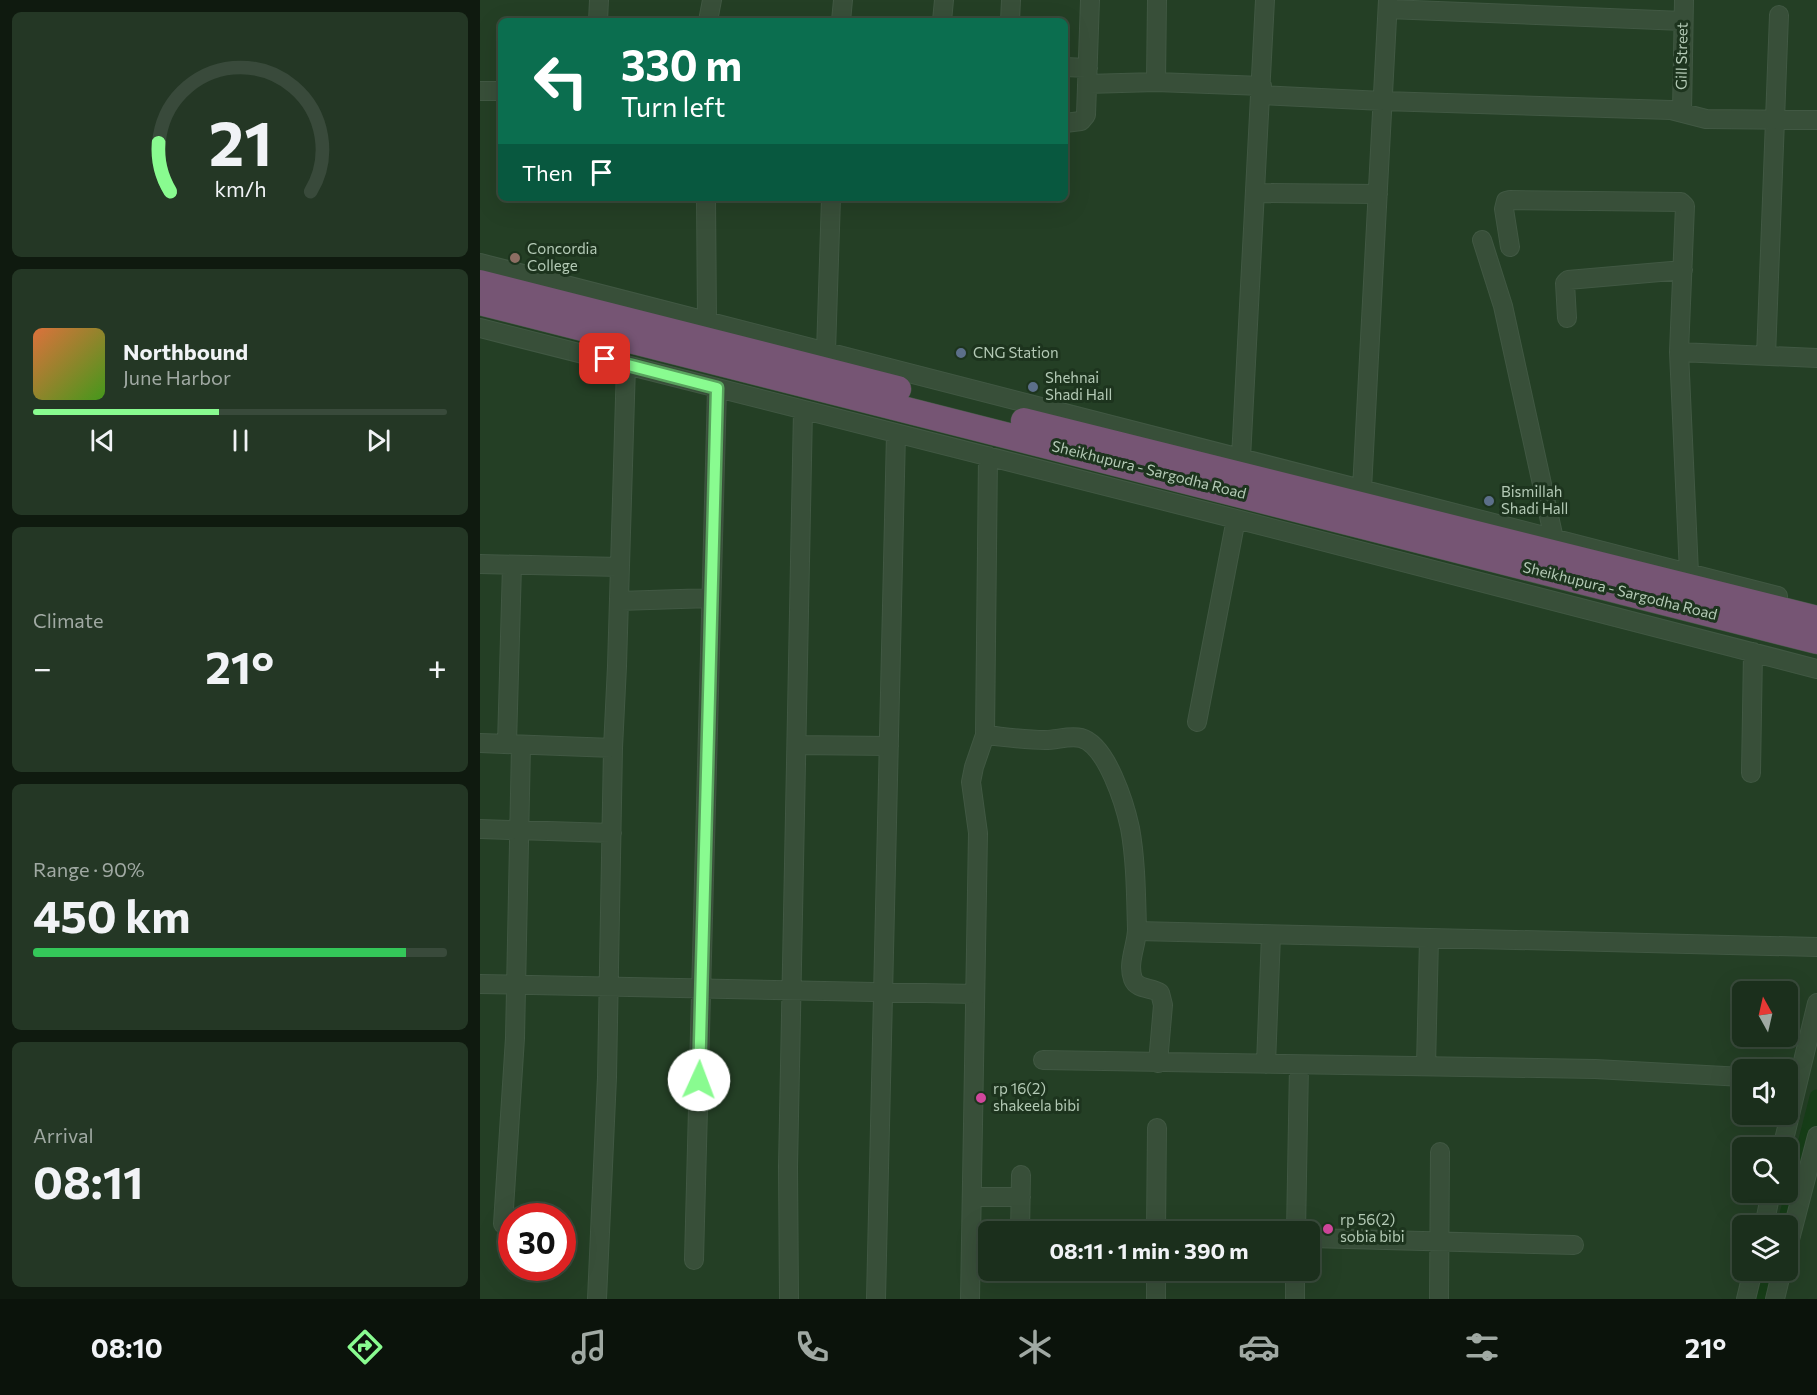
<!DOCTYPE html>
<meta charset="utf-8">
<style>
body{margin:0;font-family:Commissioner,sans-serif;background:#243725;color:#f1f3f6;height:100vh;display:flex;flex-direction:column;font-size:22px;white-space:nowrap}
*{box-sizing:border-box;margin:0}
p{font-size:20px;color:#a0a9a3}
.icon{flex:none;width:33px;height:33px;fill:none;stroke:currentColor;stroke-width:2;stroke-linecap:round;stroke-linejoin:round}
.map{position:relative;flex:1;overflow:hidden}
.side{display:flex;flex-direction:column;gap:12px;padding:12px;background:#0f1a0f;width:480px}
.side>*{flex:none}
.hud{position:absolute;left:18px;top:18px;width:570px;height:183px;border-radius:9px;box-shadow:0 6px 24px #0002,0 0 0 2px #394a3b;background:#0b6e4f;color:#fff;overflow:hidden}
.needle{width:39px;rotate:352deg}
.buttons{position:absolute;left:1252px;top:981px;display:grid;gap:12px}
.buttons a{display:grid;place-items:center;width:66px;height:66px;border-radius:9px;background:#1b2f1c;box-shadow:0 6px 24px #0002,0 0 0 2px #394a3b;font-size:30px}
.speed{position:absolute;left:18px;top:1203px;display:flex;gap:12px;font-size:30px;font-weight:700;text-align:center}
.speed>*{display:grid;place-content:center;width:78px;height:78px;border-radius:50%;background:#1b2f1c;box-shadow:0 6px 24px #0002,0 0 0 2px #394a3b;line-height:1}
.speed .limit{border:9px solid #d22;background:#fff;color:#111}
.pin{position:absolute;display:grid;place-items:center;width:51px;height:51px;color:#fff;margin:-26px;border-radius:12px;box-shadow:0 3px 9px #0006}
.me{position:absolute;width:66px;margin:-33px;rotate:2deg;stroke-linejoin:round;filter:drop-shadow(0 0 4px #0008)}
.turn{display:flex;align-items:center;gap:21px;height:126px;padding:0 24px;font-size:27px}
.turn .icon{width:78px;height:78px;stroke-width:2.5}
.turn b{display:block;font-size:42px;line-height:51px}
.then{display:flex;align-items:center;height:57px;padding:0 24px;background:#0003;gap:12px;font-size:22px}
.big{font-size:45px;font-weight:700;line-height:1.1}
.side .widget{flex:1;display:flex;flex-direction:column;justify-content:center;gap:9px;min-width:0;padding:0 21px;border-radius:9px;background:#243725}
.side .dial{align-items:center;gap:0}
.dial svg{height:156px;overflow:visible;fill:none;stroke:#394a3b;stroke-width:7;stroke-linecap:round;text-anchor:middle}
.dial text{fill:#f1f3f6;stroke:none}
.song{display:flex;align-items:center;gap:18px}
.cover{width:72px;height:72px;border-radius:9px;background:linear-gradient(135deg,hsl(20 70% 55%),hsl(100 70% 35%))}
.played{height:6px;border-radius:3px;background:linear-gradient(90deg,#89fb90 45%,#394a3b 45%)}
.keys{display:flex;justify-content:space-around;direction:ltr}
.heat{display:flex;justify-content:space-between;align-items:center;font-size:33px;direction:ltr}
.charge{height:9px;border-radius:4px;background:linear-gradient(90deg,#34c759 90%,#394a3b 0)}
.trip{position:absolute;left:498px;top:1221px;width:342px;height:60px;border-radius:9px;background:#1b2f1c;box-shadow:0 6px 24px #0002,0 0 0 2px #394a3b;font-weight:700;line-height:60px;text-align:center}
.tab-bar{display:flex;height:96px;justify-content:space-around;align-items:center;background:#0b130b;color:#a0a9a3}
.tab-bar .icon{width:42px;height:42px}
.tab-bar .current{color:#89fb90}
.tab-bar b{font-size:27px;color:#f1f3f6}
main{display:flex;flex:1;min-height:0}
.map>svg:first-child{display:block}
</style>
<main>
<section class="side">
<div class="widget dial"><svg viewBox="0 0 100 80">
<path d="M14 69A42 42 0 1 1 86 69"/>
<path d="M14 69A42 42 0 0 1 8 44" stroke="#89fb90"/>
<text x="50" y="56" font-size="32" font-weight="700">21</text>
<text x="50" y="72" font-size="11">km/h</text>
</svg></div>
<div class="widget">
<div class="song"><i class="cover"></i><div><b>Northbound</b><p>June Harbor</p></div></div>
<div class="played"></div>
<div class="keys"><svg class="icon" aria-label="previous" viewBox="0 0 24 24"><path d="M18 5L8 12l10 7zM5 5v14"/></svg><svg class="icon" aria-label="pause" viewBox="0 0 24 24"><path d="M8 5v14M16 5v14"/></svg><svg class="icon" aria-label="next" viewBox="0 0 24 24"><path d="M6 5l10 7-10 7zM19 5v14"/></svg></div>
</div>
<div class="widget"><p>Climate</p>
<div class="heat"><a>−</a><b class="big">21°</b><a>+</a></div>
</div>
<div class="widget"><p>Range · 90%</p><b class="big">450 km</b><div class="charge"></div></div>
<div class="widget"><p>Arrival</p><b class="big">08:11</b></div>
</section>
<div class="map">
<svg width="1337" height="1299" viewBox="0 0 1337 1299">
<rect width="100%" height="100%" fill="#243f25"/>
<g fill="none" stroke-linecap="round" stroke-linejoin="round">
<path stroke="#173e18" stroke-width="15" d="M1304,1226l33,-129
M1284,1299l8,-29"/>
<g stroke="#415843" stroke-width="20">
<path id="minor" d="M908,9l295,12
M118,21l1,-21
M228,21l4,-21
M361,21l2,-21
M462,21l2,-21
M530,21l1,-21
M585,67l23,1
M676,82l1,-82
M607,84l69,-2 106,4
M0,91h21
M781,95l122,6 288,9 35,9 111,1
M1202,112l2,-112
M585,123l16,-2 5,-6 4,-115
M776,193l122,1
M226,198l1,123
M1002,240l21,66 51,233
M1030,247l-6,-38 2,-8 4,-1 171,2 4,4 -6,146 10,221
M0,263l1298,333
M1087,318l-2,-35 3,-3 115,-10
M0,328l756,191 581,150
M346,352l5,-154
M1199,352l138,6
M1286,356l13,-341
M761,458l24,-458
M882,489l26,-489
M0,564l140,3
M139,601l92,-3
M717,722l39,-203
M505,735c20,2 40,5 60,5 12,0 25,-5 36,-2 26,7 44,67 49,90 6,33 6,68 7,101 0,16 -10,34 -4,50 4,11 19,8 27,14l3,12 -5,58
M0,743l133,5
M27,744l5,-179
M317,745l92,1
M1271,773l2,-121
M0,829l132,4
M657,931l680,16
M0,984l495,10
M563,1060l552,9 148,8
M786,1064l5,-129
M946,1066l3,-127
M1302,1148l35,-145
M492,1197h49
M23,1224l12,-186 6,-293
M1284,1226l7,-34
M540,1232l1,-57
M676,1232l1,-104
M816,1232l3,-167
M830,1238l264,7
M1308,1247l29,-111
M214,1260l23,-872
M117,1299l10,-222 6,-329 4,-82 9,-301
M309,1299l-1,-132 15,-757
M396,1299l20,-866
M490,1299l8,-466 -7,-51 3,-15 11,-32 3,-279
M676,1299v-29
M815,1299v-29
M959,1299l1,-147
M1266,1299l7,-29
M1295,1299l7,-29"/>
</g>
<g stroke="#435a44" stroke-width="27">
<path id="highway" d="M0,283l418,106
M0,302l1337,339
M544,421l793,198"/>
</g>
<use href="#minor" stroke="#384f39" stroke-width="18"/>
<use href="#highway" stroke="#765574" stroke-width="26"/>
</g>
<g fill="none" stroke-linecap="round" stroke-linejoin="round">
<g stroke="#59a35e" stroke-width="15">
<path id="route" d="M125,359l112,29 -18,692"/>
</g>
<use href="#route" stroke="#89fb90" stroke-width="10"/>
</g>
<circle fill="#8d6e63" stroke="#1d341e" stroke-width="2" cx="35" cy="258" r="6"/>
<g fill="#5c6f8a" stroke="#1d341e" stroke-width="2">
<circle cx="481" cy="353" r="6"/>
<circle cx="553" cy="387" r="6"/>
<circle cx="1009" cy="501" r="6"/>
</g>
<g fill="#d1479c" stroke="#1d341e" stroke-width="2">
<circle cx="501" cy="1098" r="6"/>
<circle cx="848" cy="1229" r="6"/>
</g>
<g text-anchor="middle" stroke-width="6" stroke-linejoin="round" paint-order="stroke">
<g font-size="15" fill="#b4cab6" stroke="#1d341e">
<text transform="translate(1202 56) rotate(-89)" y="5">Gill Street</text>
<text transform="translate(669 470) rotate(14)" y="5">Sheikhupura - Sargodha Road</text>
<text transform="translate(1140 591) rotate(14)" y="5">Sheikhupura - Sargodha Road</text>
</g>
<g font-size="15" fill="#b4cab6" stroke="#1d341e" text-anchor="start">
<text x="47" y="254">Concordia<tspan x="47" dy="17">College</tspan></text>
<text x="493" y="358">CNG Station</text>
<text x="565" y="383">Shehnai<tspan x="565" dy="17">Shadi Hall</tspan></text>
<text x="1021" y="497">Bismillah<tspan x="1021" dy="17">Shadi Hall</tspan></text>
<text x="513" y="1094">rp 16(2)<tspan x="513" dy="17">shakeela bibi</tspan></text>
<text x="860" y="1225">rp 56(2)<tspan x="860" dy="17">sobia bibi</tspan></text>
</g>
</g>
</svg>
<div class="buttons">
<a><svg class="needle" viewBox="-14 -14 28 28"><path d="M0-13l5 13h-10z" fill="#e53935"/><path d="M0 13l5-13h-10z" fill="#a0a9a3"/></svg></a>
<a><svg class="icon" aria-label="sound" viewBox="0 0 24 24"><path d="M4 9h4l5-4v14l-5-4H4zM17 9q2 3 0 6"/></svg></a>
<a><svg class="icon" aria-label="search" viewBox="0 0 24 24"><circle cx="10" cy="10" r="6"/><path d="M15 15l6 6"/></svg></a>
<a><svg class="icon" aria-label="layers" viewBox="0 0 24 24"><path d="M12 4l9 5-9 5-9-5zM3 14l9 5 9-5"/></svg></a>
</div>
<div class="speed"><div class="limit">30</div></div>
<div class="pin" style="left:125px;top:359px;background:#d93025"><svg class="icon" aria-label="arrive" viewBox="0 0 24 24"><path d="M6 21V4h12l-3 4 3 4H6"/></svg></div>
<svg class="me" style="left:219px;top:1080px" viewBox="-20 -20 40 40"><circle r="19" fill="#fff"/><path d="M0-13L10 11 0 6-10 11z" fill="#89fb90"/></svg>
<div class="trip">08:11 · 1 min · 390 m</div>
<div class="hud">
<div class="turn"><svg class="icon" aria-label="left" viewBox="0 0 24 24"><path d="M17 20v-9H6M10 6l-5 5 5 5"/></svg><div><b>330 m</b>Turn left</div></div>
<div class="then">Then<svg class="icon" aria-label="arrive" viewBox="0 0 24 24"><path d="M6 21V4h12l-3 4 3 4H6"/></svg></div>
</div>
</div>
</main>
<nav class="tab-bar">
<b>08:10</b>
<svg class="icon current" aria-label="directions" viewBox="0 0 24 24"><path d="M12 3l9 9-9 9-9-9zM9 14v-3h6M13 9l2 2-2 2"/></svg>
<svg class="icon" aria-label="music" viewBox="0 0 24 24"><path d="M9 18V5l10-2v13"/><circle cx="6" cy="18" r="3"/><circle cx="16" cy="16" r="3"/></svg>
<svg class="icon" aria-label="phone" viewBox="0 0 24 24"><path d="M5 4h4l2 5-3 2q2 4 5 5l2-3 5 2v4C11 20 4 13 5 4z"/></svg>
<svg class="icon" aria-label="climate" viewBox="0 0 24 24"><path d="M12 3v18M4 7l16 10M4 17L20 7"/></svg>
<svg class="icon" aria-label="car" viewBox="0 0 24 24"><path d="M5 17H2v-5l4-1 3-4h7l3 4 3 1v5h-3M9 17h6M6 11h13"/><circle cx="7" cy="17" r="2"/><circle cx="17" cy="17" r="2"/></svg>
<svg class="icon" aria-label="filters" viewBox="0 0 24 24"><path d="M4 7h16M4 17h16"/><circle cx="9" cy="7" r="2"/><circle cx="15" cy="17" r="2"/></svg>
<b>21°</b>
</nav>
